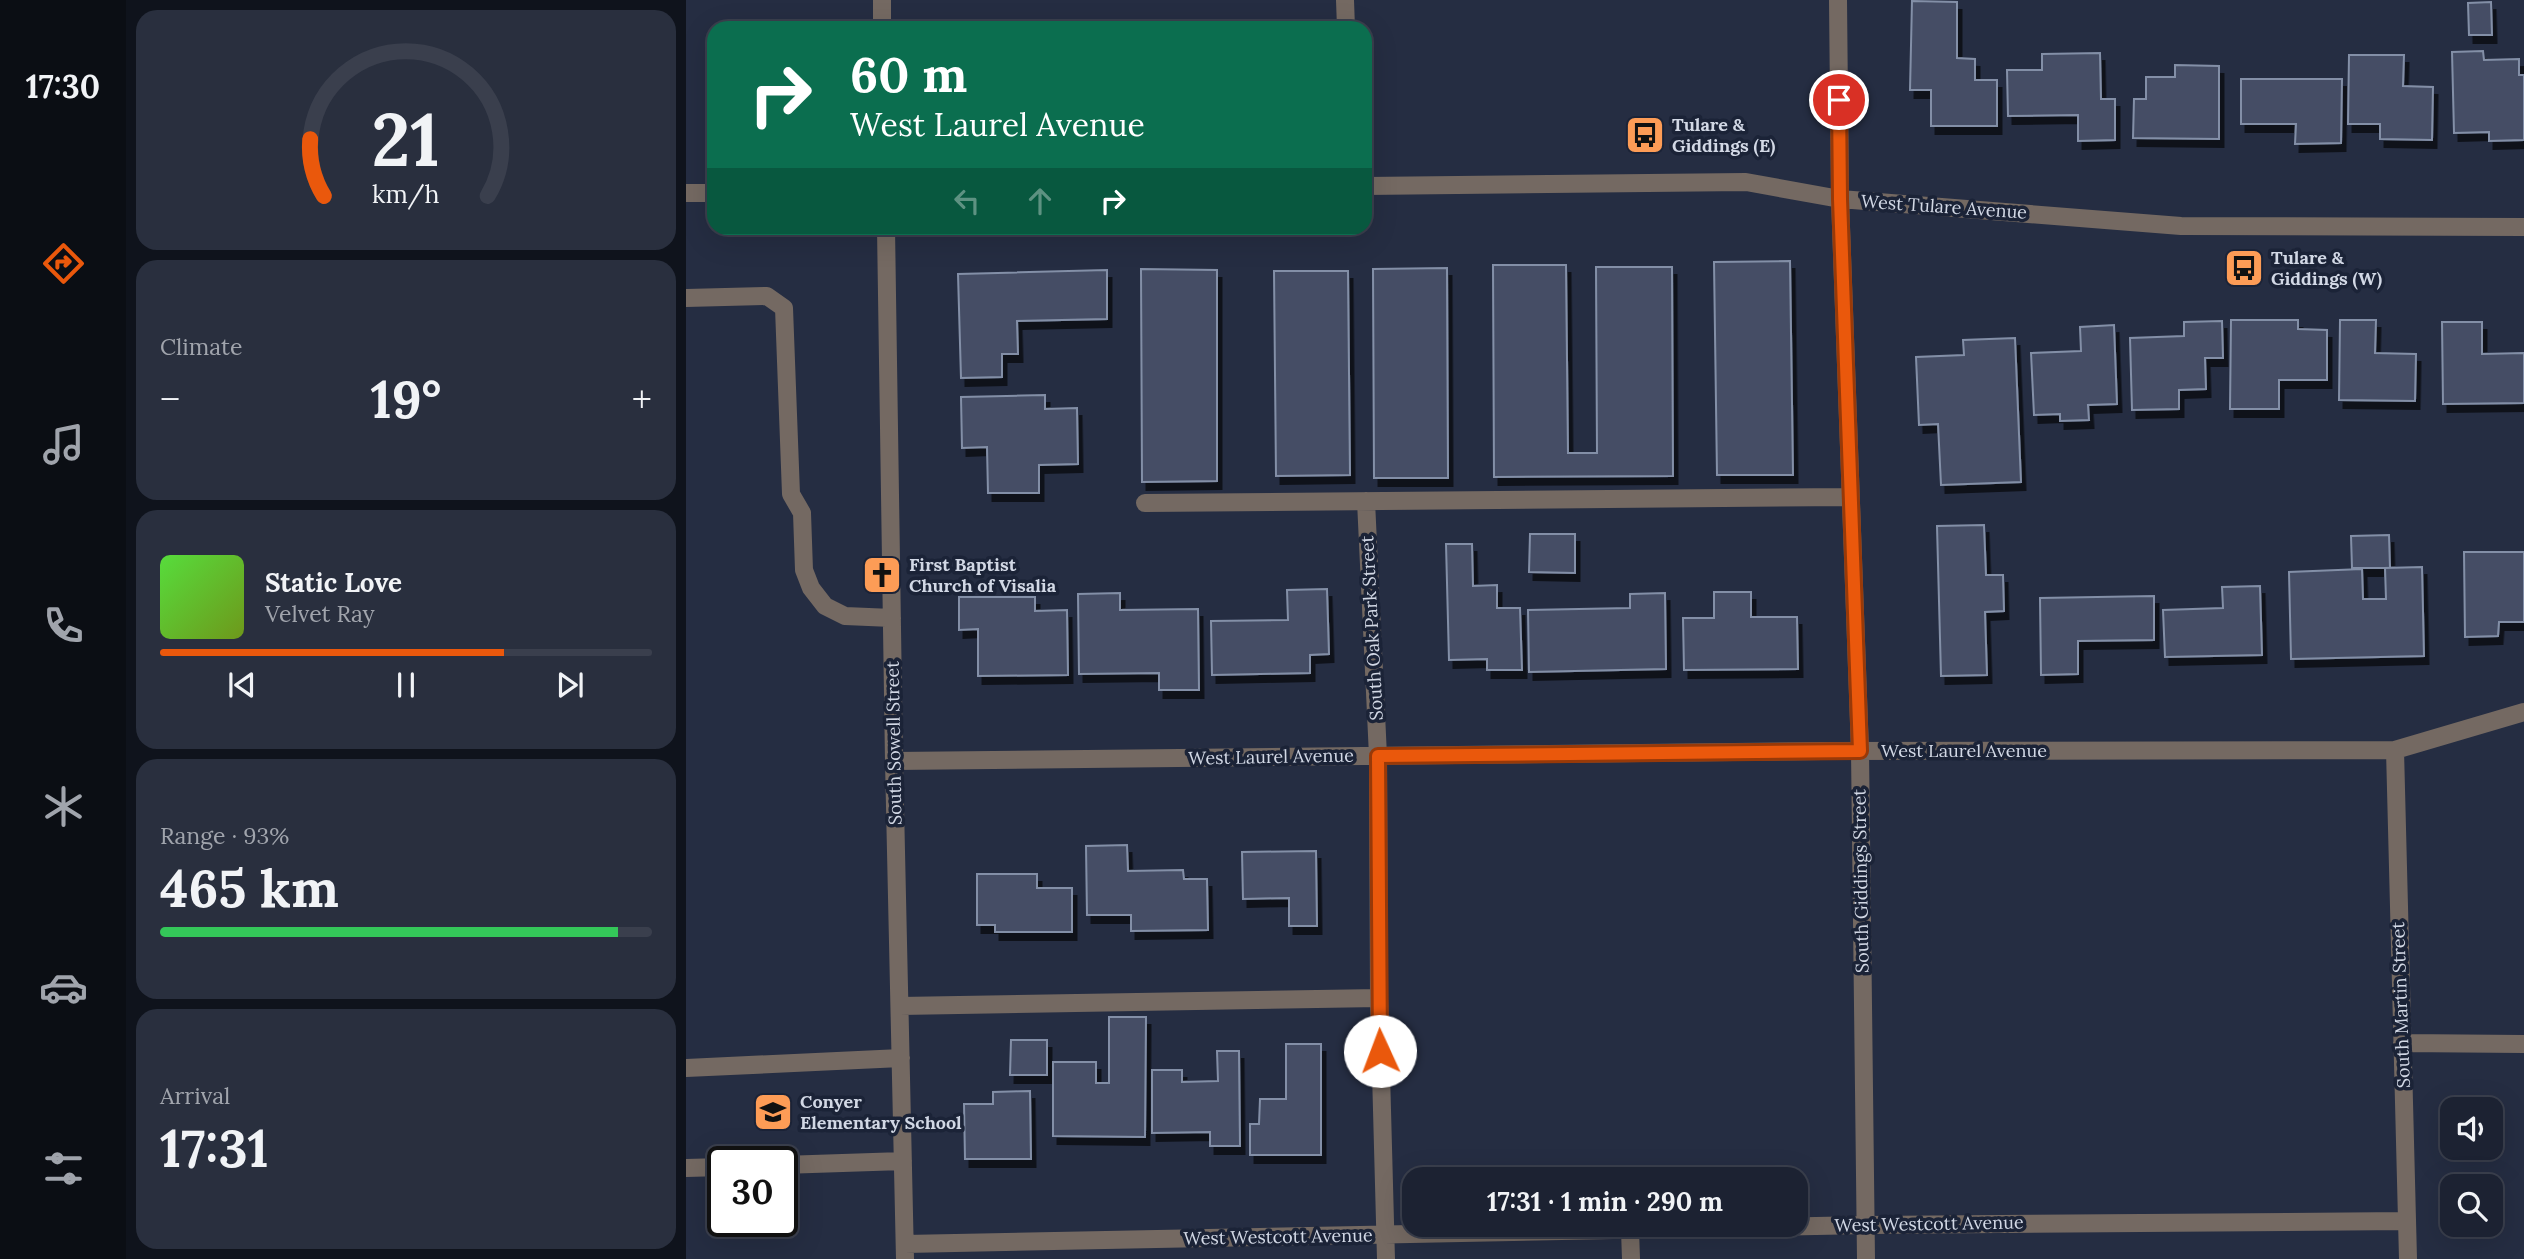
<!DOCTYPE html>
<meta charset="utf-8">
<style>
body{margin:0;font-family:Lora,serif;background:#292f3e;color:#f1f3f6;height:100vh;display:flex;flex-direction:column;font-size:26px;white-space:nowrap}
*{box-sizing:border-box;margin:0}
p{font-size:23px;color:#a0a4ac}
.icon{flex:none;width:38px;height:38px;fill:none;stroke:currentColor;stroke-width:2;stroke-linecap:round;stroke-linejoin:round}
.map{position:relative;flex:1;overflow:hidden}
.sheet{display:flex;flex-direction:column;gap:10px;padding:10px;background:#0f131c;width:560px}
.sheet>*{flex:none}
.hud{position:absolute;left:21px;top:21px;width:665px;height:214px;border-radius:21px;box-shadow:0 7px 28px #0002,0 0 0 2px #3a3f4d;background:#0b6e4f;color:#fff;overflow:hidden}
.tools{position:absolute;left:1754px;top:1097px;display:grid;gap:14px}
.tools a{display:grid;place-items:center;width:63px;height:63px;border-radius:14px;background:#1c2232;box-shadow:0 7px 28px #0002,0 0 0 2px #3a3f4d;font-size:35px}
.speed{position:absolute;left:21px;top:1146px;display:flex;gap:14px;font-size:35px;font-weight:700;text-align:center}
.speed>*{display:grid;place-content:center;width:91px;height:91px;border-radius:50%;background:#1c2232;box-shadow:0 7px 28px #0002,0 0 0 2px #3a3f4d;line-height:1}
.speed .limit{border:4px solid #111;border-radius:10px;background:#fff;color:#111}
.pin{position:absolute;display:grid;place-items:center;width:60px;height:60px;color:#fff;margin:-30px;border:4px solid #fff;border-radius:50%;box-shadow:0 2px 7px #0007}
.me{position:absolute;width:77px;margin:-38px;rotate:358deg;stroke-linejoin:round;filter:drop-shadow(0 0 5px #0008)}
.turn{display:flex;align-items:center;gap:24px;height:147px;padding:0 28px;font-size:32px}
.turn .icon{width:91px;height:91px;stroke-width:2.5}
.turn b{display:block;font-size:49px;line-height:60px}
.lanes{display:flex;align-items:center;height:66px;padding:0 28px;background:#0003;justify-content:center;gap:35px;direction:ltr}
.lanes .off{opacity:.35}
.big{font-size:52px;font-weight:700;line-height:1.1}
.sheet .tile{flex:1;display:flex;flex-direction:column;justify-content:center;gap:10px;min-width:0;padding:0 24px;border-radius:21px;background:#292f3e}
.sheet .dial{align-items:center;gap:0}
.dial svg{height:182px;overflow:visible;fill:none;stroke:#3a3f4d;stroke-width:7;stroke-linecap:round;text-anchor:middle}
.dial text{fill:#f1f3f6;stroke:none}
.song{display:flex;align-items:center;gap:21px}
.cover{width:84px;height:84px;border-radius:10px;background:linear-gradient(135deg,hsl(110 70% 55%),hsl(80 70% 35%))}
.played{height:7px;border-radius:4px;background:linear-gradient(90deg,#ea580c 70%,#3a3f4d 70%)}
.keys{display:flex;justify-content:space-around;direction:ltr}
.heat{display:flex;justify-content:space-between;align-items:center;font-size:38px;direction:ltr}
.charge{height:10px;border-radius:5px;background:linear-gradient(90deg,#34c759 93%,#3a3f4d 0)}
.trip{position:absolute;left:716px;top:1167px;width:406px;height:70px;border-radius:21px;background:#1c2232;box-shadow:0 7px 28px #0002,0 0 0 2px #3a3f4d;font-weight:700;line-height:70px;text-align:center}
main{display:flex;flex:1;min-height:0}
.menu{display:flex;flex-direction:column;width:126px;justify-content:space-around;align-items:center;background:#0b0e14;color:#a0a4ac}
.menu .icon{width:49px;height:49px}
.menu .selected{color:#ea580c}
.menu b{font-size:32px;color:#f1f3f6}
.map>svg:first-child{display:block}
</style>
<main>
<nav class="menu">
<b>17:30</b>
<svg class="icon selected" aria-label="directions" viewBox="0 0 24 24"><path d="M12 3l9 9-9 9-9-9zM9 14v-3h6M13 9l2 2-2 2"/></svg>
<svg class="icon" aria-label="music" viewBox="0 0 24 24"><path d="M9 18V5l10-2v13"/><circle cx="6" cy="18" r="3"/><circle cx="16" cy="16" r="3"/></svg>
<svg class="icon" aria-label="phone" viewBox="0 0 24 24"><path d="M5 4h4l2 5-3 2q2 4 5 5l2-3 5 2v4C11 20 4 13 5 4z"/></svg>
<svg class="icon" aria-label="climate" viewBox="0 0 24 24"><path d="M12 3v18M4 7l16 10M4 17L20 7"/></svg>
<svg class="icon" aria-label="car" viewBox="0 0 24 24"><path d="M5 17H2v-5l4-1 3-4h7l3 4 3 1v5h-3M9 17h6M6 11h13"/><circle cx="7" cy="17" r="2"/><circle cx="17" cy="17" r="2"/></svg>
<svg class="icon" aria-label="filters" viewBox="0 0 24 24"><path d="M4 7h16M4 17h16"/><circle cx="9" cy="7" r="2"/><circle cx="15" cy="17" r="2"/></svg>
</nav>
<section class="sheet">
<div class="tile dial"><svg viewBox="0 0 100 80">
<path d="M14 69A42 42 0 1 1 86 69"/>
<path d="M14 69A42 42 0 0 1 8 44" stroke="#ea580c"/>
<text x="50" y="56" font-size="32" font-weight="700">21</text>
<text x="50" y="72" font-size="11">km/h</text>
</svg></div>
<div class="tile"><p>Climate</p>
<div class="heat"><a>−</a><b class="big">19°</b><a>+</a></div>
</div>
<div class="tile">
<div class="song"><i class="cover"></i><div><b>Static Love</b><p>Velvet Ray</p></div></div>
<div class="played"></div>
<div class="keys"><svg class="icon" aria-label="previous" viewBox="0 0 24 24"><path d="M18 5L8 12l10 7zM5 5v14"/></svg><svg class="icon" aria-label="pause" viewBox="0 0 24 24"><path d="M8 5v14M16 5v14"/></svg><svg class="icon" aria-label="next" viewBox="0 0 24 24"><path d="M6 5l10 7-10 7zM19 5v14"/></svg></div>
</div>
<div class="tile"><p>Range · 93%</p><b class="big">465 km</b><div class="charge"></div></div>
<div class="tile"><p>Arrival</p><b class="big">17:31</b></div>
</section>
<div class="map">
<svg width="1838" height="1259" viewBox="0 0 1838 1259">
<defs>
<filter id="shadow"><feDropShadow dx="4.5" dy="8" stdDeviation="0" flood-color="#0009"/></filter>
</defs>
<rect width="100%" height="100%" fill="#252d42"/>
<path fill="#454e65" stroke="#838fa7" stroke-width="2" filter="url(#shadow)" d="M1226,1l45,1v56l18,1v21h22v46h-66v-36h-21z
M1805,2l1,33h-23l-1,-32z
M1797,51l1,9 35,-1v16h5v65l-35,1v-9l-35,1 -2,-81z
M1414,53l1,46h14v41l-37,1v-26l-70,1 -1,-46h35v-16z
M1663,55h55l-1,31 30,1 -1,53 -52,-1v-15h-32z
M1489,65l44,1v73l-86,-1 1,-39h12v-22h29z
M1555,79h101l-1,64 -46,1 1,-20h-55z
M1104,261l3,214h-76l-3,-213z
M807,265h73l2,188h29l-1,-186h76l1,209 -179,1z
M761,268l1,210h-74l-1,-209z
M455,269l76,1v211l-75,1z
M421,270v49l-90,2 1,33h-16v23l-41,1 -3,-104z
M588,271h74l2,204 -74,1z
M1545,320h67v9l29,1v50h-48v29h-49z
M1654,320h36l-1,33 41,1 -1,47 -76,-1z
M1536,321l1,37h-18l1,31 -27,1v19l-47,1 -2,-72 54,-2v-14z
M1756,322h40v32l42,-1v50l-81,1z
M1428,325l3,79 -29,1 1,15 -29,1v-7l-26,1 -3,-62 50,-2 -1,-24z
M1329,338l6,144 -80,3 -3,-61 -19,1 -3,-68 48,-2 -1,-15z
M359,395v14l32,-1 1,56 -39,1v28h-51l-1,-46 -25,1 -1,-51z
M1298,525l2,50h17l1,36 -19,1 2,63 -46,1 -4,-150z
M844,534h45v39l-46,-1z
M1703,535l1,33h-38l-1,-32z
M760,544h26l1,42 24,-1v23h23l2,62h-35v-11l-38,1z
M1778,552h60v70h-25l-1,14 -33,1z
M1736,567l2,89 -133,3 -2,-87 73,-3 1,30h23l-1,-31z
M1574,586l2,69 -97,2 -2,-47 60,-2 -1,-21z
M641,589l2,65 -19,1v18l-98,2 -1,-54 77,-1 -1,-30z
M1028,592h37v25h46l1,52 -114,1 -1,-52h31z
M434,593v17l78,-1 1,81h-40v-17l-80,1 -1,-80z
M979,593l1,76 -137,3 -1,-62 102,-2v-14z
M1468,596v44l-76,1v33l-37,1 -1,-77z
M273,597h76v14l32,-1 1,65 -90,1v-47l-19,1z
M441,845l1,26 55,-1 1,9h23l1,51 -77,1v-16h-44l-1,-69z
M630,851l1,75h-28v-28l-46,1 -1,-47z
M291,874h60v14h35v44h-77v-7h-18z
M423,1017h37l-1,120 -92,-1v-74h43v21h13z
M325,1040h36v35h-37z
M600,1044h35v111h-71v-31h9l1,-25h26z
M531,1051h22l1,95h-30v-14l-58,1v-63h30v12l36,-1z
M344,1091l1,68h-66l-1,-55h29v-12z"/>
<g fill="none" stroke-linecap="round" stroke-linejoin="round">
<path stroke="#746962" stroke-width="18" d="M196,0v28
M659,0l1,28
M1152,0l2,199 20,552 6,508
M679,186l381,-4 94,17 341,27 343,1
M0,193h28
M200,228l8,533 11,498
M0,298l81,-2 17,12 7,186 11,19 2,57 7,18 14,18 20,10 47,2
M680,501l12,255 1,242 7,261
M459,503l705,-6
M1709,750l13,509
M208,761l928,-10 573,-1 129,-38
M214,1006l479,-8
M1716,1043l122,1
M0,1068l215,-10
M96,1165l121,-4
M0,1168l37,-1
M944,1230l1,29
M219,1244l961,-19 541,-4"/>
</g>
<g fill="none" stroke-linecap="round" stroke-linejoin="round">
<g stroke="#983908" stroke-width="18">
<path id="route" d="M694,1051l-2,-295 482,-5 -20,-552 -1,-99"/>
</g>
<use href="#route" stroke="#ea580c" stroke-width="12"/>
</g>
<defs>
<g id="bus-square" transform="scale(2.0125)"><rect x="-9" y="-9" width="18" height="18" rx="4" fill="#fd9c56" stroke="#1b2337"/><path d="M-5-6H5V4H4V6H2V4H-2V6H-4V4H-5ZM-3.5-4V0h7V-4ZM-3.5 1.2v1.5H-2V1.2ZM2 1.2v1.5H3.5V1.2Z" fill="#111"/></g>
<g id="church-square" transform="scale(2.0125)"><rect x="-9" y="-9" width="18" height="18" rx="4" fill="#fd9c56" stroke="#1b2337"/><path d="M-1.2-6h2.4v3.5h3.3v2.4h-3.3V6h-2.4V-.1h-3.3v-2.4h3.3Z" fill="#111"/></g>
<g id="school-square" transform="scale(2.0125)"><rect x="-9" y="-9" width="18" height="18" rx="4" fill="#fd9c56" stroke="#1b2337"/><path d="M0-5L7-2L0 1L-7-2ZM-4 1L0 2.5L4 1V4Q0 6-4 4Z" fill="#111"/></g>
</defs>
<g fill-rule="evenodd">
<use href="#bus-square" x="959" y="135"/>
<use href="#bus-square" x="1558" y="268"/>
<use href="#church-square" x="196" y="575"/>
<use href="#school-square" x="87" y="1112"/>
</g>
<g text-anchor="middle" stroke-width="7" stroke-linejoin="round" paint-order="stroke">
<g font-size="18" font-weight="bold" fill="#d2d8e5" stroke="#1b2337" text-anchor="start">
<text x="986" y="131">Tulare &amp;<tspan x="986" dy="21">Giddings (E)</tspan></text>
<text x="1585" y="264">Tulare &amp;<tspan x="1585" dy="21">Giddings (W)</tspan></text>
<text x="223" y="571">First Baptist<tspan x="223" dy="21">Church of Visalia</tspan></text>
<text x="114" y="1108">Conyer<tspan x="114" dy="21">Elementary School</tspan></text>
</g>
<g font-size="18" fill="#d2d8e5" stroke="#1b2337">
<text transform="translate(1258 207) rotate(4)" y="6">West Tulare Avenue</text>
<text transform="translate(686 628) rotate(-93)" y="6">South Oak Park Street</text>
<text transform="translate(208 743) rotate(-91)" y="6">South Sowell Street</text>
<text x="1278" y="757">West Laurel Avenue</text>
<text transform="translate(585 757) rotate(-1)" y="6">West Laurel Avenue</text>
<text transform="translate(1175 881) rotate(-91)" y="6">South Giddings Street</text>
<text transform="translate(1715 1005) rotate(-92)" y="6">South Martin Street</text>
<text transform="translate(1243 1224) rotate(-1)" y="6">West Westcott Avenue</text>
<text transform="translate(592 1237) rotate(-1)" y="6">West Westcott Avenue</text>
</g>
</g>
</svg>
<div class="tools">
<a><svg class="icon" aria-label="sound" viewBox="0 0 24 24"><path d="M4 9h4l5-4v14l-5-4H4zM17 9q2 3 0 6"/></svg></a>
<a><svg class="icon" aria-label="search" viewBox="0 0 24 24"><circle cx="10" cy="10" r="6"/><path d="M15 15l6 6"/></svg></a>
</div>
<div class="speed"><div class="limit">30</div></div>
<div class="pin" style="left:1153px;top:100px;background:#d93025"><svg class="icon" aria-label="arrive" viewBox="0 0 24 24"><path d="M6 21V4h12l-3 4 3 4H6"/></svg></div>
<svg class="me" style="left:694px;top:1051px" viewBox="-20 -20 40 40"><circle r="19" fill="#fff"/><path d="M0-13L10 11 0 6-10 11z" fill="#ea580c"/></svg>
<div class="trip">17:31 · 1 min · 290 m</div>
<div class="hud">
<div class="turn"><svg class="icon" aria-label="right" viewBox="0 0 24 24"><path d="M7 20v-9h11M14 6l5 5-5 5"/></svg><div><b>60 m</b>West Laurel Avenue</div></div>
<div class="lanes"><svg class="icon off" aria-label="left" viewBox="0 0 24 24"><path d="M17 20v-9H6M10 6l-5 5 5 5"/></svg><svg class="icon off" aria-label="ahead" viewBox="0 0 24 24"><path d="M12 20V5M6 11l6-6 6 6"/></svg><svg class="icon" aria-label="right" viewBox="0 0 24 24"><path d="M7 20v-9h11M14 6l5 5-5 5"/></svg></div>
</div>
</div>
</main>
